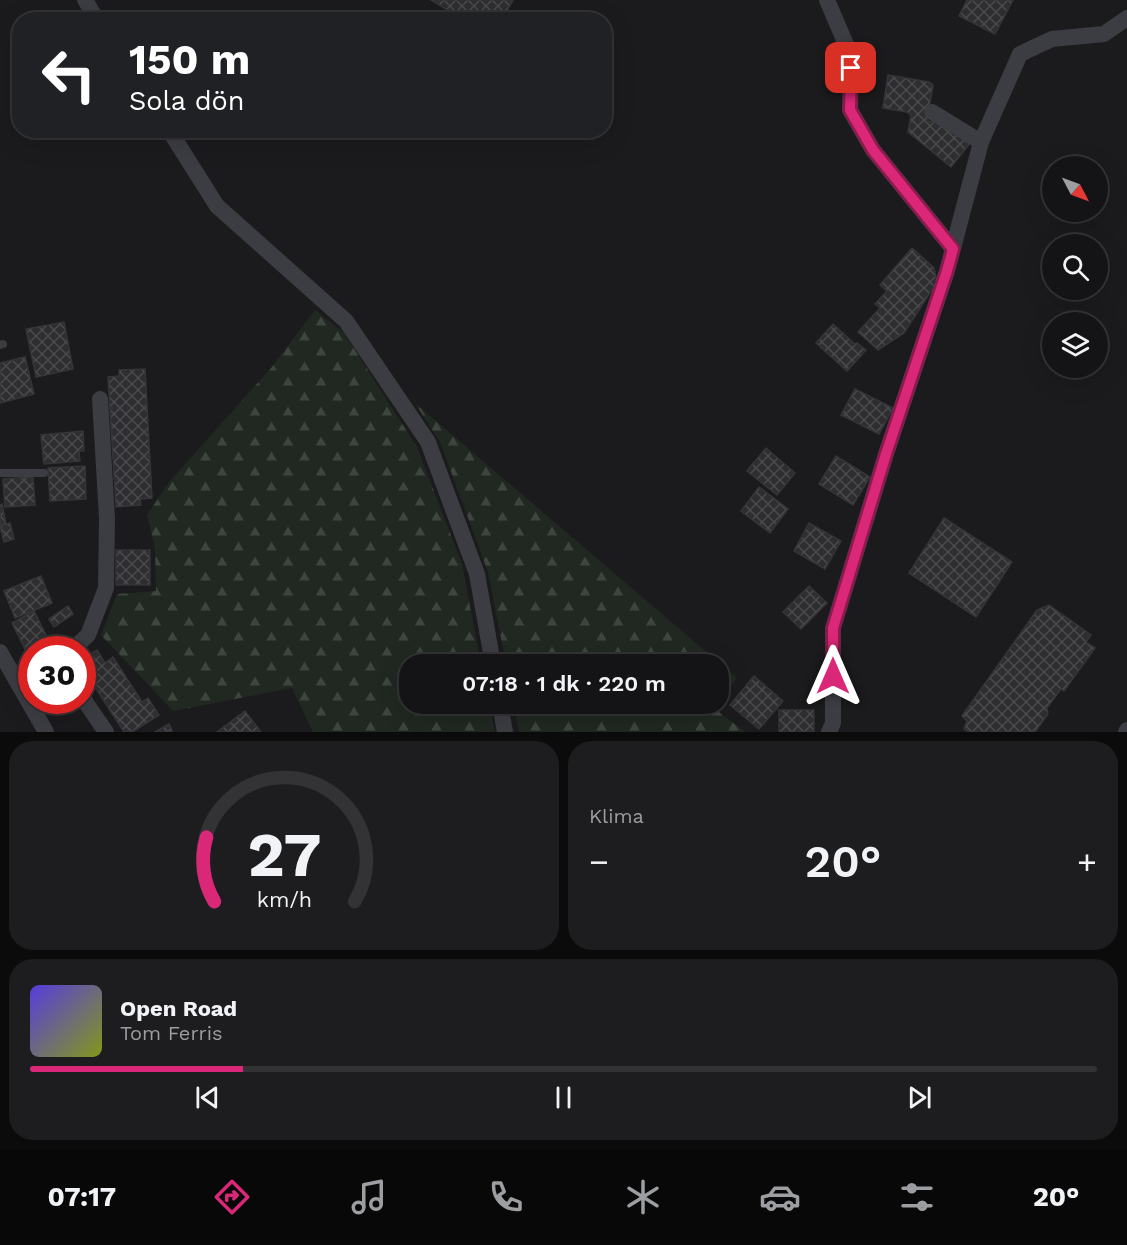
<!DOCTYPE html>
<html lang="tr">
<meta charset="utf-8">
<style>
body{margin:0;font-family:"Work Sans",sans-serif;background:#1d1d1f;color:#f1f3f6;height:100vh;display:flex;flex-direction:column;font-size:22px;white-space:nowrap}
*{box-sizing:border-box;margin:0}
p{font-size:20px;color:#9d9ea1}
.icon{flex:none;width:33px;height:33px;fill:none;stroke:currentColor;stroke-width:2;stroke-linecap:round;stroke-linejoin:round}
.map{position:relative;height:732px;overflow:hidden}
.details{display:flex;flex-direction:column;gap:9px;padding:9px;background:#0b0b0c;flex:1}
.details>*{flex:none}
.guide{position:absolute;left:12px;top:12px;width:600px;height:126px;border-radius:24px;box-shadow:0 6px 24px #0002,0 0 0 2px #333335;background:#202124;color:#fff;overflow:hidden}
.needle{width:39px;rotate:131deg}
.controls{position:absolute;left:1042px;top:156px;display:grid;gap:12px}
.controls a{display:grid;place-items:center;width:66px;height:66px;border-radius:50%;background:#141416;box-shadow:0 6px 24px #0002,0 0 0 2px #333335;font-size:30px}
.speed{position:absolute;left:18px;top:636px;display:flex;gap:12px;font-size:30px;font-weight:700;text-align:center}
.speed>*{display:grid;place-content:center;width:78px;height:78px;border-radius:50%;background:#141416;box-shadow:0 6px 24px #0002,0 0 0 2px #333335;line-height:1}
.speed .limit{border:9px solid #d22;background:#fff;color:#111}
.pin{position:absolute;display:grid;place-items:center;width:51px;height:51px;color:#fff;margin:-26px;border-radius:12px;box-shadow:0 3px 9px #0006}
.me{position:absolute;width:66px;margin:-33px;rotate:0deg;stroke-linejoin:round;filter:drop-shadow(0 0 4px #0008)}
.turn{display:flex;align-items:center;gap:21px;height:126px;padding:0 18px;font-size:27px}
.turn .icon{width:78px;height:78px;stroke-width:2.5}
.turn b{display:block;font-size:42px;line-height:51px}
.big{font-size:45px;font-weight:600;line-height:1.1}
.details .card{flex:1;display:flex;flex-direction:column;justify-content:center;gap:9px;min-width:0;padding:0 21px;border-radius:24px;background:#1d1d1f}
.details .dial{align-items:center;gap:0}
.dial svg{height:156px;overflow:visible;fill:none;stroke:#333335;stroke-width:7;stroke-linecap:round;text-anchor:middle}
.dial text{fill:#f1f3f6;stroke:none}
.song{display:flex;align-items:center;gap:18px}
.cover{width:72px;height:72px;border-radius:9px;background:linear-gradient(135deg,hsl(250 70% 55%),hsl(70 70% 35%))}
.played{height:6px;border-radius:3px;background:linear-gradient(90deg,#db2777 20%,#333335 20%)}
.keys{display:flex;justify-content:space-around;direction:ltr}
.heat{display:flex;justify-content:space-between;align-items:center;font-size:33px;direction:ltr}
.details .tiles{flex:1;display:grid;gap:9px;grid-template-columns:1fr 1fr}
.card:last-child{grid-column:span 2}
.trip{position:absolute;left:399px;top:654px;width:330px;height:60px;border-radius:24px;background:#141416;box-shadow:0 6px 24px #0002,0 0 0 2px #333335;font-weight:600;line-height:60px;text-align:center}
.dock{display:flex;height:96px;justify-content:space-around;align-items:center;background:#080809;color:#9d9ea1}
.dock .icon{width:42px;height:42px}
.dock .current{color:#db2777}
.dock b{font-size:27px;color:#f1f3f6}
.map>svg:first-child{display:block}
</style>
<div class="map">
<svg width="1127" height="732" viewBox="0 0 1127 732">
<defs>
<pattern id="forest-firs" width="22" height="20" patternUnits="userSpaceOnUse" patternTransform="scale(1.5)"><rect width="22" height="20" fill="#202821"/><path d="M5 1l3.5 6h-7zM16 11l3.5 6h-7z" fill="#3e453f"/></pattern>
<pattern id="building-cross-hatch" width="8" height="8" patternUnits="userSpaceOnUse" patternTransform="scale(1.5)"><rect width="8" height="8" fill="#2e2e31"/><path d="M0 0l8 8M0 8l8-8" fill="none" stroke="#4a4a4d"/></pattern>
</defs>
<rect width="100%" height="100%" fill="#1b1b1d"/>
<path fill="url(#forest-firs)" d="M315,310l29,23 73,114 45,117 19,100h-71v40h79l6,28h-182l-21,-44 -119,23 -72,-76 16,-41 39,-3 -1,-43 -8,-33 22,-33 103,-115z
M415,403l322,275 -22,31 30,23h-226l-5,-28h204v-40h-212l-18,-92 -48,-130z"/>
<path fill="url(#building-cross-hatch)" stroke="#353539" stroke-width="1.5" d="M431,0h82l-11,20h-38z
M967,0h46l-18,34 -36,-18z
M888,75l41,7 4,3 -6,36 22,3 22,18 -20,25 -43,-35 3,-17 -4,-3 -24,-4z
M912,248l22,20 3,14 -33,51 -26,17 -20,-18 22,-24 -5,-4 12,-13 -7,-6z
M64,322l9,47 -37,8 -10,-48z
M833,324l22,20 2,-1 9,7 -19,21 -31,-28z
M25,357l9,37 -34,9v-40z
M145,369l7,129 -12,1 1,6 -25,2 -8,-130 11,-1v-6z
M855,389l38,19 -14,26 -38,-19z
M83,431l1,20h-5l1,10 -36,3 -3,-29z
M766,448l29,25 -18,22 -30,-24z
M836,456l34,21 -17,28 -34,-21z
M85,466l1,33 -36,2 -2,-33z
M33,477l2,28 -30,2 -2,-28z
M759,487l29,22 -18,24 -29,-22z
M2,504l4,20 -6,1v-20z
M944,518l68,44 -36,55 -67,-44z
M10,523l4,16 -10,3 -4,-16z
M809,523l32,18 -16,28 -31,-18z
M116,550h34v35h-34z
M41,576l11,27 -37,15 -11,-27z
M809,586l18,17 -26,26 -18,-17z
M1049,605l42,30 -5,7 9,6 -31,43 -3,-2 -14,19 1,6 -13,18h-67l-4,-3 3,-8 -5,-5 75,-106z
M68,606l5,8 -19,13 -5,-8z
M34,611l18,36 -4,3h-16v8l-2,1 -18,-36z
M97,650l8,13 8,-6 29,45 6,-4 11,17 -27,17h-8l-42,-65v-8z
M754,676l29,25 -24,28 -29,-24z
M779,710h35v22h-35z
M245,711l16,21h-44z
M169,724l4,8h-18z"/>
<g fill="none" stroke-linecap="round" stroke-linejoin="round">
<path stroke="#3c3d42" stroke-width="8" d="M0,345l3,-1
M0,473h44"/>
<path stroke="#3c3d42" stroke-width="16" d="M85,0l12,20
M827,0l24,56 -1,54 23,40 80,99
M169,130l48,76 129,115 82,121 49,132 16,90
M981,142l39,-88 32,-15 52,-5 23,-16
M72,650l16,-15 18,-47 1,-70 -7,-119
M0,652l46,80
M82,697l24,35
M500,704l5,28
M829,732l4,-9v-95l53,-174 61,-183 34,-129 -49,-30
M1126,732l1,-2"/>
</g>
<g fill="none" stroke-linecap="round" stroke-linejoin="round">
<g stroke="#8e194d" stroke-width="15">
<path id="route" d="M833,676v-48l53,-174 61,-183 6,-22 -80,-99 -23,-40 1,-42"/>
</g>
<use href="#route" stroke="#db2777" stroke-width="10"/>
</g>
</svg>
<div class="controls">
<a><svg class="needle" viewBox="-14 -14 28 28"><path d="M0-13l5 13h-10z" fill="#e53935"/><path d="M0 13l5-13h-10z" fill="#9d9ea1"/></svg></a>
<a><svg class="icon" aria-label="search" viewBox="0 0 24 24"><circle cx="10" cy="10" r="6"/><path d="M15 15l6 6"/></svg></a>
<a><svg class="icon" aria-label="layers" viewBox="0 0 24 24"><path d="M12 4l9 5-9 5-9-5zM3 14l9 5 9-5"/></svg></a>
</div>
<div class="speed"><div class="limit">30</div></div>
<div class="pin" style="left:851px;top:68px;background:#d93025"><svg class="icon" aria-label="arrive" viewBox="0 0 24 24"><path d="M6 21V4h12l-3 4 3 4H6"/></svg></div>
<svg class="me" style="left:833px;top:676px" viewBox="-20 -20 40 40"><path d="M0-17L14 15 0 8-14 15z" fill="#db2777" stroke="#fff" stroke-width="4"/></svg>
<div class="trip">07:18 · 1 dk · 220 m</div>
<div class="guide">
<div class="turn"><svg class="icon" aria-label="left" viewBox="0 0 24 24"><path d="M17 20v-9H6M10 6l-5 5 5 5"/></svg><div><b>150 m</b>Sola dön</div></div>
</div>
</div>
<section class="details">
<div class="tiles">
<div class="card dial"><svg viewBox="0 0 100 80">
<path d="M14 69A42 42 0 1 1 86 69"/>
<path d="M14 69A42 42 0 0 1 10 36" stroke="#db2777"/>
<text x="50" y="56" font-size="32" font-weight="700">27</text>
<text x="50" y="72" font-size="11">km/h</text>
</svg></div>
<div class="card"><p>Klima</p>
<div class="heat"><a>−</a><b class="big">20°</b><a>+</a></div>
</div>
<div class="card">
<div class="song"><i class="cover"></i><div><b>Open Road</b><p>Tom Ferris</p></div></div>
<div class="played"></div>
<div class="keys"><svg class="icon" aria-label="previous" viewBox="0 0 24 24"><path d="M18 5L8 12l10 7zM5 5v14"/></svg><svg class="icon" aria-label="pause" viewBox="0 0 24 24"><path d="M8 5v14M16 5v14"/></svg><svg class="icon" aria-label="next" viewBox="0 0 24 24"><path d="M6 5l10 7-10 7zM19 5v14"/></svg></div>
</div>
</div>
</section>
<nav class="dock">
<b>07:17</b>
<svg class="icon current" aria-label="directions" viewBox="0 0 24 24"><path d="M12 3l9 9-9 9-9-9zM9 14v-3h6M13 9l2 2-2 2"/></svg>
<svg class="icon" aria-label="music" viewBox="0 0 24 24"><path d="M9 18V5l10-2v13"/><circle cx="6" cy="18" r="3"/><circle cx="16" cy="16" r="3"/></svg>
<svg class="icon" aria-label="phone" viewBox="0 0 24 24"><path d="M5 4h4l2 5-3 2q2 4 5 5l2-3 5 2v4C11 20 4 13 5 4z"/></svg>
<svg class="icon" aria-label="climate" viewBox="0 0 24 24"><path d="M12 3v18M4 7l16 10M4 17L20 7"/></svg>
<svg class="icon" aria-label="car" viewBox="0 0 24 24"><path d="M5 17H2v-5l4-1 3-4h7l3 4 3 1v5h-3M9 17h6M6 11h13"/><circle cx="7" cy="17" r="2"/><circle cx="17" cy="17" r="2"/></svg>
<svg class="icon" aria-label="filters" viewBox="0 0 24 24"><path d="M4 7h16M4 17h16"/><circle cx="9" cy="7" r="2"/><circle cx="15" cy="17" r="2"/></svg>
<b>20°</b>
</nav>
